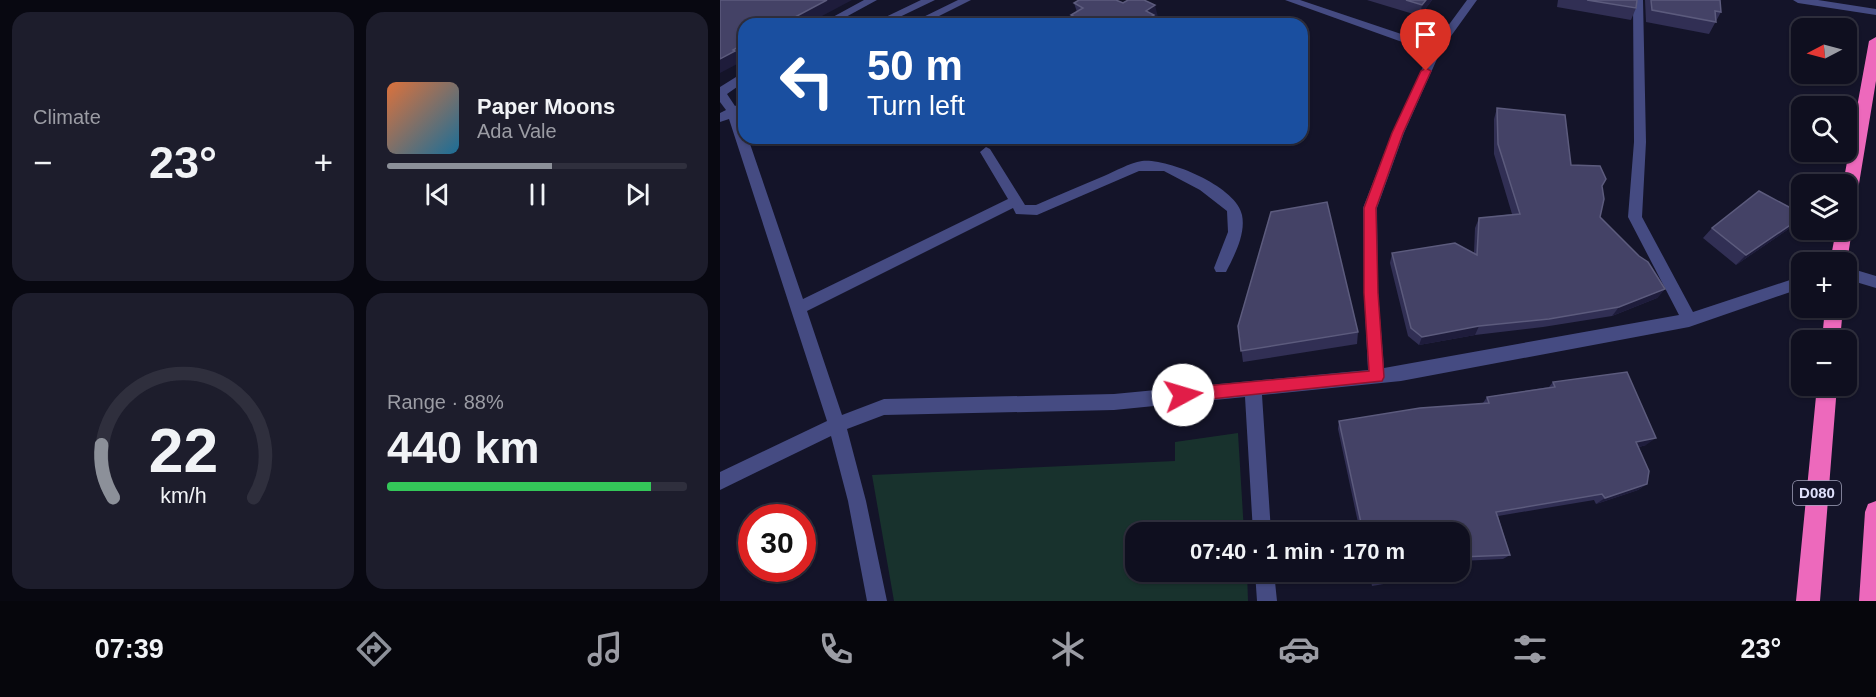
<!DOCTYPE html>
<meta charset="utf-8">
<style>
body{margin:0;font-family:Arial,sans-serif;background:#1d1d2c;color:#f1f3f6;height:100vh;display:flex;flex-direction:column;font-size:22px;white-space:nowrap}
*{box-sizing:border-box;margin:0}
p{font-size:20px;color:#9b9ca4}
.icon{flex:none;width:33px;height:33px;fill:none;stroke:currentColor;stroke-width:2;stroke-linecap:round;stroke-linejoin:round}
.map{position:relative;flex:1;overflow:hidden}
.panel{display:flex;flex-direction:column;gap:12px;padding:12px;background:#080811;width:720px}
.panel>*{flex:none}
.guide{position:absolute;left:18px;top:18px;width:570px;height:126px;border-radius:18px;box-shadow:0 2px 4px #0004,0 0 0 2px #2f2f3d;background:#1a4fa0;color:#fff;overflow:hidden}
.needle{width:39px;rotate:264deg}
.fabs{position:absolute;left:1071px;top:18px;display:grid;gap:12px}
.fabs a{display:grid;place-items:center;width:66px;height:66px;border-radius:12px;background:#0f0f1f;box-shadow:0 2px 4px #0004,0 0 0 2px #2f2f3d;font-size:30px}
.speed{position:absolute;left:18px;top:504px;display:flex;gap:12px;font-size:30px;font-weight:700;text-align:center}
.speed>*{display:grid;place-content:center;width:78px;height:78px;border-radius:50%;background:#0f0f1f;box-shadow:0 2px 4px #0004,0 0 0 2px #2f2f3d;line-height:1}
.speed .limit{border:9px solid #d22;background:#fff;color:#111}
.pin{position:absolute;display:grid;place-items:center;width:51px;height:51px;color:#fff;margin:-62px -26px;border-radius:50% 50% 50% 0;rotate:-45deg;box-shadow:0 0 6px #0007}
.pin .icon{rotate:45deg}
.me{position:absolute;width:66px;margin:-33px;rotate:84deg;stroke-linejoin:round;filter:drop-shadow(0 0 4px #0008)}
.turn{display:flex;align-items:center;gap:21px;height:126px;padding:0 30px;font-size:27px}
.turn .icon{width:78px;height:78px;stroke-width:2.5}
.turn b{display:block;font-size:42px;line-height:51px}
.big{font-size:45px;font-weight:800;line-height:1.1}
.panel .tile{flex:1;display:flex;flex-direction:column;justify-content:center;gap:9px;min-width:0;padding:0 21px;border-radius:18px;background:#1d1d2c}
.panel .dial{align-items:center;gap:0}
.dial svg{height:156px;overflow:visible;fill:none;stroke:#2f2f3d;stroke-width:7;stroke-linecap:round;text-anchor:middle}
.dial text{fill:#f1f3f6;stroke:none}
.song{display:flex;align-items:center;gap:18px}
.cover{width:72px;height:72px;border-radius:9px;background:linear-gradient(135deg,hsl(20 70% 55%),hsl(200 70% 35%))}
.played{height:6px;border-radius:3px;background:linear-gradient(90deg,#8c9099 55%,#2f2f3d 55%)}
.keys{display:flex;justify-content:space-around;direction:ltr}
.heat{display:flex;justify-content:space-between;align-items:center;font-size:33px;direction:ltr}
.charge{height:9px;border-radius:4px;background:linear-gradient(90deg,#34c759 88%,#2f2f3d 0)}
.panel .tiles{flex:1;display:grid;gap:12px;grid-template-columns:repeat(2,1fr)}
.trip{position:absolute;left:405px;top:522px;width:345px;height:60px;border-radius:18px;background:#0f0f1f;box-shadow:0 2px 4px #0004,0 0 0 2px #2f2f3d;font-weight:800;line-height:60px;text-align:center}
.menu{display:flex;height:96px;justify-content:space-around;align-items:center;background:#06060c;color:#9b9ca4}
.menu .icon{width:42px;height:42px}
.menu .selected{color:#8c9099}
.menu b{font-size:27px;color:#f1f3f6}
main{display:flex;flex:1;min-height:0}
.map>svg:first-child{display:block}
</style>
<main>
<section class="panel">
<div class="tiles">
<div class="tile"><p>Climate</p>
<div class="heat"><a>−</a><b class="big">23°</b><a>+</a></div>
</div>
<div class="tile">
<div class="song"><i class="cover"></i><div><b>Paper Moons</b><p>Ada Vale</p></div></div>
<div class="played"></div>
<div class="keys"><svg class="icon" aria-label="previous" viewBox="0 0 24 24"><path d="M18 5L8 12l10 7zM5 5v14"/></svg><svg class="icon" aria-label="pause" viewBox="0 0 24 24"><path d="M8 5v14M16 5v14"/></svg><svg class="icon" aria-label="next" viewBox="0 0 24 24"><path d="M6 5l10 7-10 7zM19 5v14"/></svg></div>
</div>
<div class="tile dial"><svg viewBox="0 0 100 80">
<path d="M14 69A42 42 0 1 1 86 69"/>
<path d="M14 69A42 42 0 0 1 8 42" stroke="#8c9099"/>
<text x="50" y="56" font-size="32" font-weight="700">22</text>
<text x="50" y="72" font-size="11">km/h</text>
</svg></div>
<div class="tile"><p>Range · 88%</p><b class="big">440 km</b><div class="charge"></div></div>
</div>
</section>
<div class="map">
<svg width="1156" height="601" viewBox="0 0 1156 601">
<rect width="100%" height="100%" fill="#141429"/>
<path fill="#18322d" d="M518,433l6,99h-108v40h111l1,29h-354l-22,-126 303,-14v-19z"/>
<g fill="none" stroke-linecap="round" stroke-linejoin="round">
<path fill="#454b82" fill-rule="evenodd" d="M144,0h13l-44,24h-13z
M201,0h14l-50,24h-14z
M238,0h13l-48,24h-14z
M565,0h15l134,45 33,-45h10l-36,50 -37,83 -27,75 1,85 6,75 295,-53 -51,-98 6,-75 -1,-142h10l3,142 -4,75 51,95 109,-36v12l-113,39 -288,54 -139,14 9,137h-18l-8,-135 -131,13 -230,5 -37,14 19,72 21,100h-20l-19,-100 -17,-65 -111,54v-18l107,-51 -98,-302 -9,3v-9l6,-3 -6,-8v-15l24,-15v10l-17,12 8,12 9,-4v9l-5,2 5,14v11h4l55,161 205,-100 -28,-47 6,-5 4,2 35,56h11c22,-10 45,-19 68,-29 12,-5 25,-13 38,-15 26,-3 95,26 100,54 4,19 -8,41 -16,57h-10l-2,-4 14,-36 -1,-21 -27,-21 -36,-19h-25l-102,44 -21,-1 -3,-6 -206,103 35,104 42,-16 230,-5 254,-24 -4,-77 -1,-85 29,-75 38,-81z
M1073,0h25l58,9v6l-78,-12z
M1126,267l30,9v12l-30,-9z
M535,572h19l3,29h-20z"/>
<path fill="#ed69bc" fill-rule="evenodd" d="M1156,37v44l-22,133 -2,4 -6,2v-36h-3l26,-143z
M1126,224l6,6 -5,32h-17l6,-32h10z
M1105,308h18l-3,32h-18z
M1097,386h20l-17,215h-24z
M1156,501v100h-17l6,-89 3,-8z"/>
</g>
<path fill="#312f54" d="M647,0h65l-12,16z
M838,0h79l-1,8 -5,12 -74,-13z
M925,0h75l1,12 -12,22 -63,-12z
M354,3h49l35,14 -3,2 1,5h-82l-3,-9 6,-3z
M777,108l74,57 31,21 -2,31 65,72 -8,9 -45,18 -69,11 -68,8 -56,10 -11,-9 -18,-73 2,-10h82l1,-25 4,-10 33,-4 -18,-60v-35z
M1073,226l-57,39 -33,-27 9,-10z
M518,326l120,6 -1,12 -114,18z
M833,382l93,63 -7,2 8,37 -9,6 -42,14 -2,-4 -96,16 12,39 -7,4 -43,2v-29h-100l-22,-103 1,-8 144,-18 4,-6 62,-10z
M649,572h65l-4,4 -58,10z"/>
<path fill="#1e1c3b" d="M107,0h25l-45,24h-25z
M706,0h6l-12,16 2,-11z
M435,5l3,12 -3,2 1,5h-16l6,-13z
M24,44v14l-2,1 1,2 -23,12v-14l13,-9z
M1082,217l-9,9 -57,39 10,-10z
M945,289l-8,9 -45,18 7,-9z
M759,326l-4,9 -56,10 3,-8z
M936,438l-10,7 -19,5 9,-8z
M927,484l-9,6 -42,14 9,-6z"/>
<path fill="#444266" stroke="#5c5b7d" stroke-width="1.5" d="M0,0h107l-45,24h-38v20l-11,6 2,1 -15,8z
M359,0h37l7,3 5,-3h16l11,5 -9,6 8,4 -14,9h-52l-17,-9 12,-7 -9,-5z
M686,0h20l-4,5z
M867,0h50l-1,8z
M931,0h69l1,12 -6,-1 1,11 -64,-12z
M777,108l68,7 6,50 29,1 6,13 -4,7 2,13 -4,18 39,39 9,6 17,27 -46,18 -70,12 -70,7 -57,11 -11,-9 -19,-75 63,-10 22,12 2,-37 41,-4 -22,-70z
M1039,191l43,23v3l-56,38 -34,-27z
M607,202l31,130 -117,19 -3,-25 33,-114z
M907,372l29,66 -20,4 13,29 -2,13 -42,14 -3,-4 -106,18 14,43 -50,2v-25h-97l-24,-111 81,-13 69,-5 -2,-6 68,-10 -2,-5z
M652,572h62l-60,11z"/>
<path fill="#e11d48" stroke="#92132f" stroke-width="1.5" d="M706,68l5,3 -28,62 -27,75 2,85 6,84 -2,4 -199,21 -5,-2 -2,-5 2,-5 5,-2 186,-17 -5,-78v-85l28,-75 29,-62z"/>
<g text-anchor="middle" stroke-width="6" stroke-linejoin="round" paint-order="stroke">
<rect fill="#141429" stroke="#a2a3bc" stroke-width="1.5" x="1073" y="481" width="48" height="24" rx="4.5"/>
<g font-size="15" font-weight="bold" fill="#dfe0fb">
<text x="1097" y="498">D080</text>
</g>
</g>
</svg>
<div class="fabs">
<a><svg class="needle" viewBox="-14 -14 28 28"><path d="M0-13l5 13h-10z" fill="#e53935"/><path d="M0 13l5-13h-10z" fill="#9b9ca4"/></svg></a>
<a><svg class="icon" aria-label="search" viewBox="0 0 24 24"><circle cx="10" cy="10" r="6"/><path d="M15 15l6 6"/></svg></a>
<a><svg class="icon" aria-label="layers" viewBox="0 0 24 24"><path d="M12 4l9 5-9 5-9-5zM3 14l9 5 9-5"/></svg></a>
<a>+</a>
<a>−</a>
</div>
<div class="speed"><div class="limit">30</div></div>
<div class="pin" style="left:706px;top:71px;background:#d93025"><svg class="icon" aria-label="arrive" viewBox="0 0 24 24"><path d="M6 21V4h12l-3 4 3 4H6"/></svg></div>
<svg class="me" style="left:463px;top:395px" viewBox="-20 -20 40 40"><circle r="19" fill="#fff"/><path d="M0-13L10 11 0 6-10 11z" fill="#e11d48"/></svg>
<div class="trip">07:40 · 1 min · 170 m</div>
<div class="guide">
<div class="turn"><svg class="icon" aria-label="left" viewBox="0 0 24 24"><path d="M17 20v-9H6M10 6l-5 5 5 5"/></svg><div><b>50 m</b>Turn left</div></div>
</div>
</div>
</main>
<nav class="menu">
<b>07:39</b>
<svg class="icon selected" aria-label="directions" viewBox="0 0 24 24"><path d="M12 3l9 9-9 9-9-9zM9 14v-3h6M13 9l2 2-2 2"/></svg>
<svg class="icon" aria-label="music" viewBox="0 0 24 24"><path d="M9 18V5l10-2v13"/><circle cx="6" cy="18" r="3"/><circle cx="16" cy="16" r="3"/></svg>
<svg class="icon" aria-label="phone" viewBox="0 0 24 24"><path d="M5 4h4l2 5-3 2q2 4 5 5l2-3 5 2v4C11 20 4 13 5 4z"/></svg>
<svg class="icon" aria-label="climate" viewBox="0 0 24 24"><path d="M12 3v18M4 7l16 10M4 17L20 7"/></svg>
<svg class="icon" aria-label="car" viewBox="0 0 24 24"><path d="M5 17H2v-5l4-1 3-4h7l3 4 3 1v5h-3M9 17h6M6 11h13"/><circle cx="7" cy="17" r="2"/><circle cx="17" cy="17" r="2"/></svg>
<svg class="icon" aria-label="filters" viewBox="0 0 24 24"><path d="M4 7h16M4 17h16"/><circle cx="9" cy="7" r="2"/><circle cx="15" cy="17" r="2"/></svg>
<b>23°</b>
</nav>
